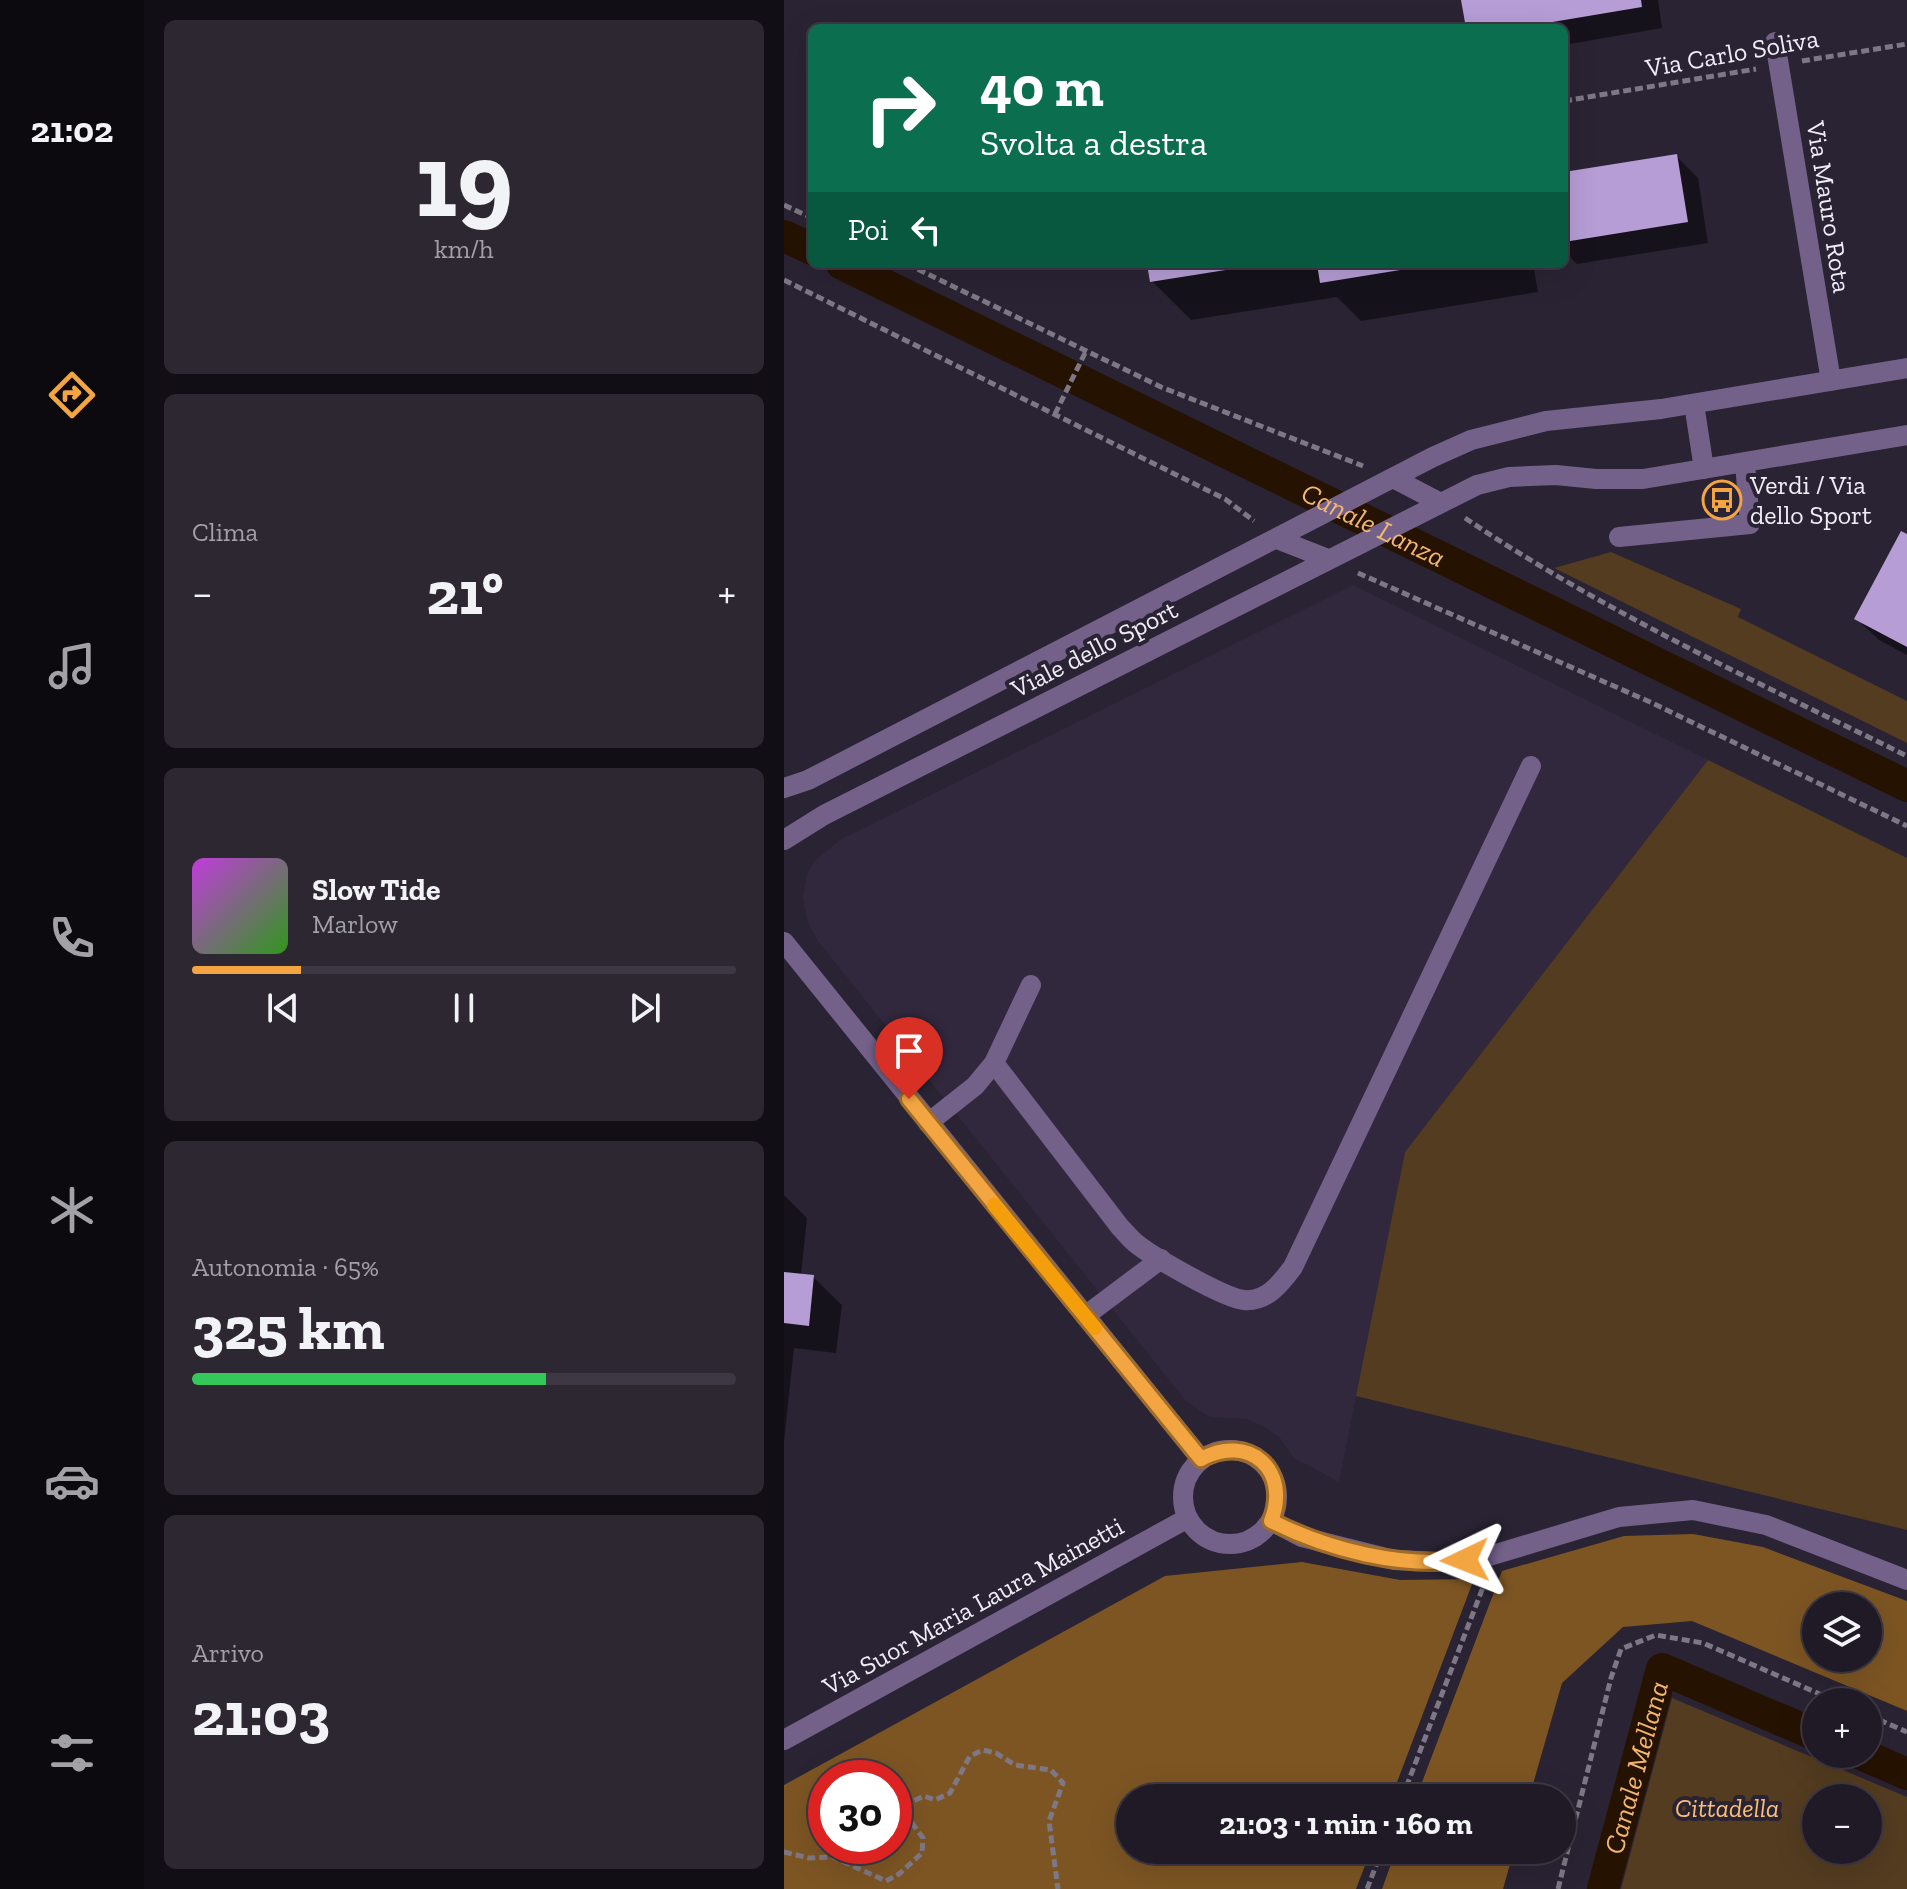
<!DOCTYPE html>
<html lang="it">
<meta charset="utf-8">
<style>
body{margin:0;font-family:"Zilla Slab",serif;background:#2d2732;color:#f1f3f6;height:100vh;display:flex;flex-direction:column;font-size:30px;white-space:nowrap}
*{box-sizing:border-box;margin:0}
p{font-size:26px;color:#a2a1a7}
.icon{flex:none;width:44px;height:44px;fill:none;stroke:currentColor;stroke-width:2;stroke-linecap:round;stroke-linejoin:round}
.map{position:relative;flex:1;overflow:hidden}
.side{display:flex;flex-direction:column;gap:20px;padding:20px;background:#120e15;width:640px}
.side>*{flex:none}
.guide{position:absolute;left:24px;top:24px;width:760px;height:244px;border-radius:12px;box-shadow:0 8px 32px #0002,0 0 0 2px #3d3843;background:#0b6e4f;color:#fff;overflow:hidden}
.buttons{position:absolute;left:1018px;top:1592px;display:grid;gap:16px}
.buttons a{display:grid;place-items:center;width:80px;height:80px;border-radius:50%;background:#201a26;box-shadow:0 8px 32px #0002,0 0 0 2px #3d3843;font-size:40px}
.speed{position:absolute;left:24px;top:1760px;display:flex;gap:16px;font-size:40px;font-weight:700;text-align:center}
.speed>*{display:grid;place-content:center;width:104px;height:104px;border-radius:50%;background:#201a26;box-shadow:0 8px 32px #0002,0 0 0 2px #3d3843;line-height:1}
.speed .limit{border:12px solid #d22;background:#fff;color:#111}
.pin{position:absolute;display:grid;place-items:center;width:68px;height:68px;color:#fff;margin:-82px -34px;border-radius:50% 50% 50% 0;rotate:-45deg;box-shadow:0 0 8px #0007}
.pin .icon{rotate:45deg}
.me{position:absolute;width:88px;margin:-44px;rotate:268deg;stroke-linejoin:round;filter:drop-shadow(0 0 6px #0008)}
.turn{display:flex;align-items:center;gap:28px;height:168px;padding:0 40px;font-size:36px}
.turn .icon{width:104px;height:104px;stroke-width:2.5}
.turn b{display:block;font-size:56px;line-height:68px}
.then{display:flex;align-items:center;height:76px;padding:0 40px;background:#0003;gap:16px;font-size:30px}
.big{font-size:60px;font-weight:800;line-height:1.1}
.side .widget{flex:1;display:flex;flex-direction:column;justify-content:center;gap:12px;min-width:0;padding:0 28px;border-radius:12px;background:#2d2732}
.side .dial{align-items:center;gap:0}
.dial b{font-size:104px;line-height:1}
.song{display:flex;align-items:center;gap:24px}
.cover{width:96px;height:96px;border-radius:12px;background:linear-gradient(135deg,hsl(290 70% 55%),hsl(110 70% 35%))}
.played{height:8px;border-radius:4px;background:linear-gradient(90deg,#f2a541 20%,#3d3843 20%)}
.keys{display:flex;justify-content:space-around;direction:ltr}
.heat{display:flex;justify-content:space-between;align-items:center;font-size:44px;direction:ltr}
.charge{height:12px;border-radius:6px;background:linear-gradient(90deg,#34c759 65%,#3d3843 0)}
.trip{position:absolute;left:332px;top:1784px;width:460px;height:80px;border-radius:40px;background:#201a26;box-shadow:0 8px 32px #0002,0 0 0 2px #3d3843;font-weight:800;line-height:80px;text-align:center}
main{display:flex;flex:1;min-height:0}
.dock{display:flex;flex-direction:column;width:144px;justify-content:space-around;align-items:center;background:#0d0a0f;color:#a2a1a7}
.dock .icon{width:56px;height:56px}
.dock .active{color:#f2a541}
.dock b{font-size:36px;color:#f1f3f6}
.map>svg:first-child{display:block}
</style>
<main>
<nav class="dock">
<b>21:02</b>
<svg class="icon active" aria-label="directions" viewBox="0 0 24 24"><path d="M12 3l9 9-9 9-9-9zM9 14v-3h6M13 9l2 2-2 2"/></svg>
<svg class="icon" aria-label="music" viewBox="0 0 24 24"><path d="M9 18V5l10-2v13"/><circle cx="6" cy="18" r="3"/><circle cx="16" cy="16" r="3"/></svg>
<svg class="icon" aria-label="phone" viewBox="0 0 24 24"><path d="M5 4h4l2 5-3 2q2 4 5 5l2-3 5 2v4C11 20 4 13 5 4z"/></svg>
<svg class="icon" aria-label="climate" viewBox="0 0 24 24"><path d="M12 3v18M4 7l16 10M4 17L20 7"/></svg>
<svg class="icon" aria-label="car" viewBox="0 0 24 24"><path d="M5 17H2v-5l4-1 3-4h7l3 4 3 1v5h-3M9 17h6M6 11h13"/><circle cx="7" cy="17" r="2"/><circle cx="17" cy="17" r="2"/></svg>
<svg class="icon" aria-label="filters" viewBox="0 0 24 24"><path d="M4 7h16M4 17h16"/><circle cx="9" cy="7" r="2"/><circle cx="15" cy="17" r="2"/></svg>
</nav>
<section class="side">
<div class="widget dial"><b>19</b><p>km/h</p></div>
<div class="widget"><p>Clima</p>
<div class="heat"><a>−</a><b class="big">21°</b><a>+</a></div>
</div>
<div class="widget">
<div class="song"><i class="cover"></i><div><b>Slow Tide</b><p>Marlow</p></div></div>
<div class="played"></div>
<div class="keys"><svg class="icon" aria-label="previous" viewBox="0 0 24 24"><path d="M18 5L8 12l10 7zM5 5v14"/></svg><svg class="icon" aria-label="pause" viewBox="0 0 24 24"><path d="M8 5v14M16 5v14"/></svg><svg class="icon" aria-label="next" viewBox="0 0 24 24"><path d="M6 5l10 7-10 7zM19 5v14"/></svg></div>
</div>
<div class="widget"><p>Autonomia · 65%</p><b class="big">325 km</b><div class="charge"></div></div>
<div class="widget"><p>Arrivo</p><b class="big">21:03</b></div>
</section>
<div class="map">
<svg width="1123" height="1889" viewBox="0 0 1123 1889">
<rect width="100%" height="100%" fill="#2a2333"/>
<path fill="#32283e" d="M569,585l355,175 -303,392 -66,330 -45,-24 -14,-20 -15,-11 -19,-8 -36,-2 -24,-16 -368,-460 -10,-18 -5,-25 4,-24 9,-14 24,-20z"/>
<path fill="#533c20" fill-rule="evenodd" d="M827,552l130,57 -3,8 169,84v42l-353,-175z
M924,760l199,98v672l-551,-134 49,-244z
M888,1698l235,99v92h-286zM1032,1798h52v52h-52z"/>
<path fill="#7d5523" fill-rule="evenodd" d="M909,1534l70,13 144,54v110l-215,-90 -69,6 -61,56 -33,115h-113l86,-227 122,-35zM1032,1606h52v52h-52z
M518,1562l98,18 74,-1 -83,219h-261v52h241l-15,39h-572v-104l381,-209zM42,1778h68v68h-68z
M612,1850h118l-11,39h-121z"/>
<path fill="#0007" d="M679,0h195l4,28 -98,17v-17h-96z
M892,156l22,22 10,65 -131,21 -13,-13v-77z
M365,264h384l5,28 -177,29 -24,-24 -146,23 -39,-39z
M1123,536v119l-28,-15 -22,-21z
M0,1195l23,23 -6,57 12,2 29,28 -6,48 -42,-5 -10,94z"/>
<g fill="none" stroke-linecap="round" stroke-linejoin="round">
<g stroke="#261200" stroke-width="32">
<path d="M0,236l28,13"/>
<path id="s1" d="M58,264l1065,522"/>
<path d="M1077,1754l46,20"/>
<path id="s2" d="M819,1889l59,-220 154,66"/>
</g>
</g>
<path fill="#b69dd6" d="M677,0h180l1,7 -126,21h-50z
M893,154l11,68 -124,20v-70z
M363,264h103l1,2 -101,16z
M533,264h108v2l-105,17z
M1117,531l6,3v113l-53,-28z
M0,1272l30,3 -5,51 -25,-3z"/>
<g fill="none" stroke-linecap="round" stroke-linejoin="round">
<path stroke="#7e7886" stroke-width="5" stroke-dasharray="8 4" stroke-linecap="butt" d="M1018,61l105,-17
M780,101l192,-32
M0,205l28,13
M123,264l254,123 202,79
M0,280l441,219 29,22
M271,414l31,-63
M681,518c139,94 292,164 442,238
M574,573l292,129 257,124
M1084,1715l39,17
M618,1798l83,-216
M0,1852l25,6 24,-1 53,24 13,-7 23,-21 1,-15 -18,-25 6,-11 13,-6 11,4 15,-7 20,-37 13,-6 13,3 19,12 36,5 12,13 -14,38 9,68
M583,1889l15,-39
M774,1889l53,-211 10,-29 35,-14 47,8 135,59"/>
<path stroke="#736189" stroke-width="20" d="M991,42l56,339
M910,404l10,65
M609,478l46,24
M835,537l131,-13 -5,-61
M493,539l51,20
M0,788l24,-8 625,-323 38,-17 75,-19 115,-12 246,-41
M0,840l40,-25 653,-330 32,-8 47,-2 40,4h47l264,-44
M0,942l417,517
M210,1063l126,164c6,6 11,13 18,18 17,13 86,53 106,55 23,2 37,-17 49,-33l238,-501
M144,1123l47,-37 19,-23 37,-78
M301,1316l76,-57
M399 1497a47 47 0 1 1 94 0a47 47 0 1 1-94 0Z
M487,1521l31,16 92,23 50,2 42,-5 133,-40 74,-7 73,15 141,55
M0,1740l404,-222"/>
</g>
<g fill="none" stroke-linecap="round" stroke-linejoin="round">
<g stroke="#9d6b2a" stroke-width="20">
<path id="route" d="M125,1099l292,360c48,-26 90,11 70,62 58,29 129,47 194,39"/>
</g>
<use href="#route" stroke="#f2a541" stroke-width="14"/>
<path stroke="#f59e0b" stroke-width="14" d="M210,1205l101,123"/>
</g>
<defs>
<g id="bus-ring" transform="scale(2)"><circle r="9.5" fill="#2a2333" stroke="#f2a541" stroke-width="1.5"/><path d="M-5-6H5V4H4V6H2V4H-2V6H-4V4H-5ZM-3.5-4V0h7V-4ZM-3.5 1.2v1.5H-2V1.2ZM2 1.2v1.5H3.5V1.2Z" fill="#f2a541"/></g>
</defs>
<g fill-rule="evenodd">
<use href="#bus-ring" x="938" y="500"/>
</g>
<g text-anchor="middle" stroke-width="8" stroke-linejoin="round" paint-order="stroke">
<g font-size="26" fill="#f1edf8" stroke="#2a2333">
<text transform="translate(948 53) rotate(-10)" y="9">Via Carlo Soliva</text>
<text transform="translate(1045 207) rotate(81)" y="9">Via Mauro Rota</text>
<text transform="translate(310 649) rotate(-27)" y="9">Viale dello Sport</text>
<text transform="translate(189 1606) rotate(-29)" y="9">Via Suor Maria Laura Mainetti</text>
</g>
<g font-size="26" fill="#f1edf8" stroke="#2a2333" text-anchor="start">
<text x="966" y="494">Verdi / Via<tspan x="966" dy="30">dello Sport</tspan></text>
</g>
<g font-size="26" font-style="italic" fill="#fcbe76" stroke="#2a2333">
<text x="943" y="1817">Cittadella</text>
</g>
<g font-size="28" font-style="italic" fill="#f4b76f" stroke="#2a2333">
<text dy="10" stroke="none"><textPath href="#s1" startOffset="592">Canale Lanza</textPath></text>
<text dy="10" stroke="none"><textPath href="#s2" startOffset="126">Canale Mellana</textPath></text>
</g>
</g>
</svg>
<div class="buttons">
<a><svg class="icon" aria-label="layers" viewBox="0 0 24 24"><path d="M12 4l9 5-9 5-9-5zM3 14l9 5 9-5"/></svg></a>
<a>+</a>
<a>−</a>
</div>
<div class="speed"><div class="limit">30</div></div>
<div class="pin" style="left:125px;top:1099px;background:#d93025"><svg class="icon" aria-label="arrive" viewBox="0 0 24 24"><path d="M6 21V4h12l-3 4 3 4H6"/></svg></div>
<svg class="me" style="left:681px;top:1560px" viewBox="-20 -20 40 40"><path d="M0-17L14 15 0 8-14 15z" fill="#f2a541" stroke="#fff" stroke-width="4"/></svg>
<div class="trip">21:03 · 1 min · 160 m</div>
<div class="guide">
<div class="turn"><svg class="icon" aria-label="right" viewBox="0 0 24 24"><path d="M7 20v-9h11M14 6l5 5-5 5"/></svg><div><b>40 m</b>Svolta a destra</div></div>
<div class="then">Poi<svg class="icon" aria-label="left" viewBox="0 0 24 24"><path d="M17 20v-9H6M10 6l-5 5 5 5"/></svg></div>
</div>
</div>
</main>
